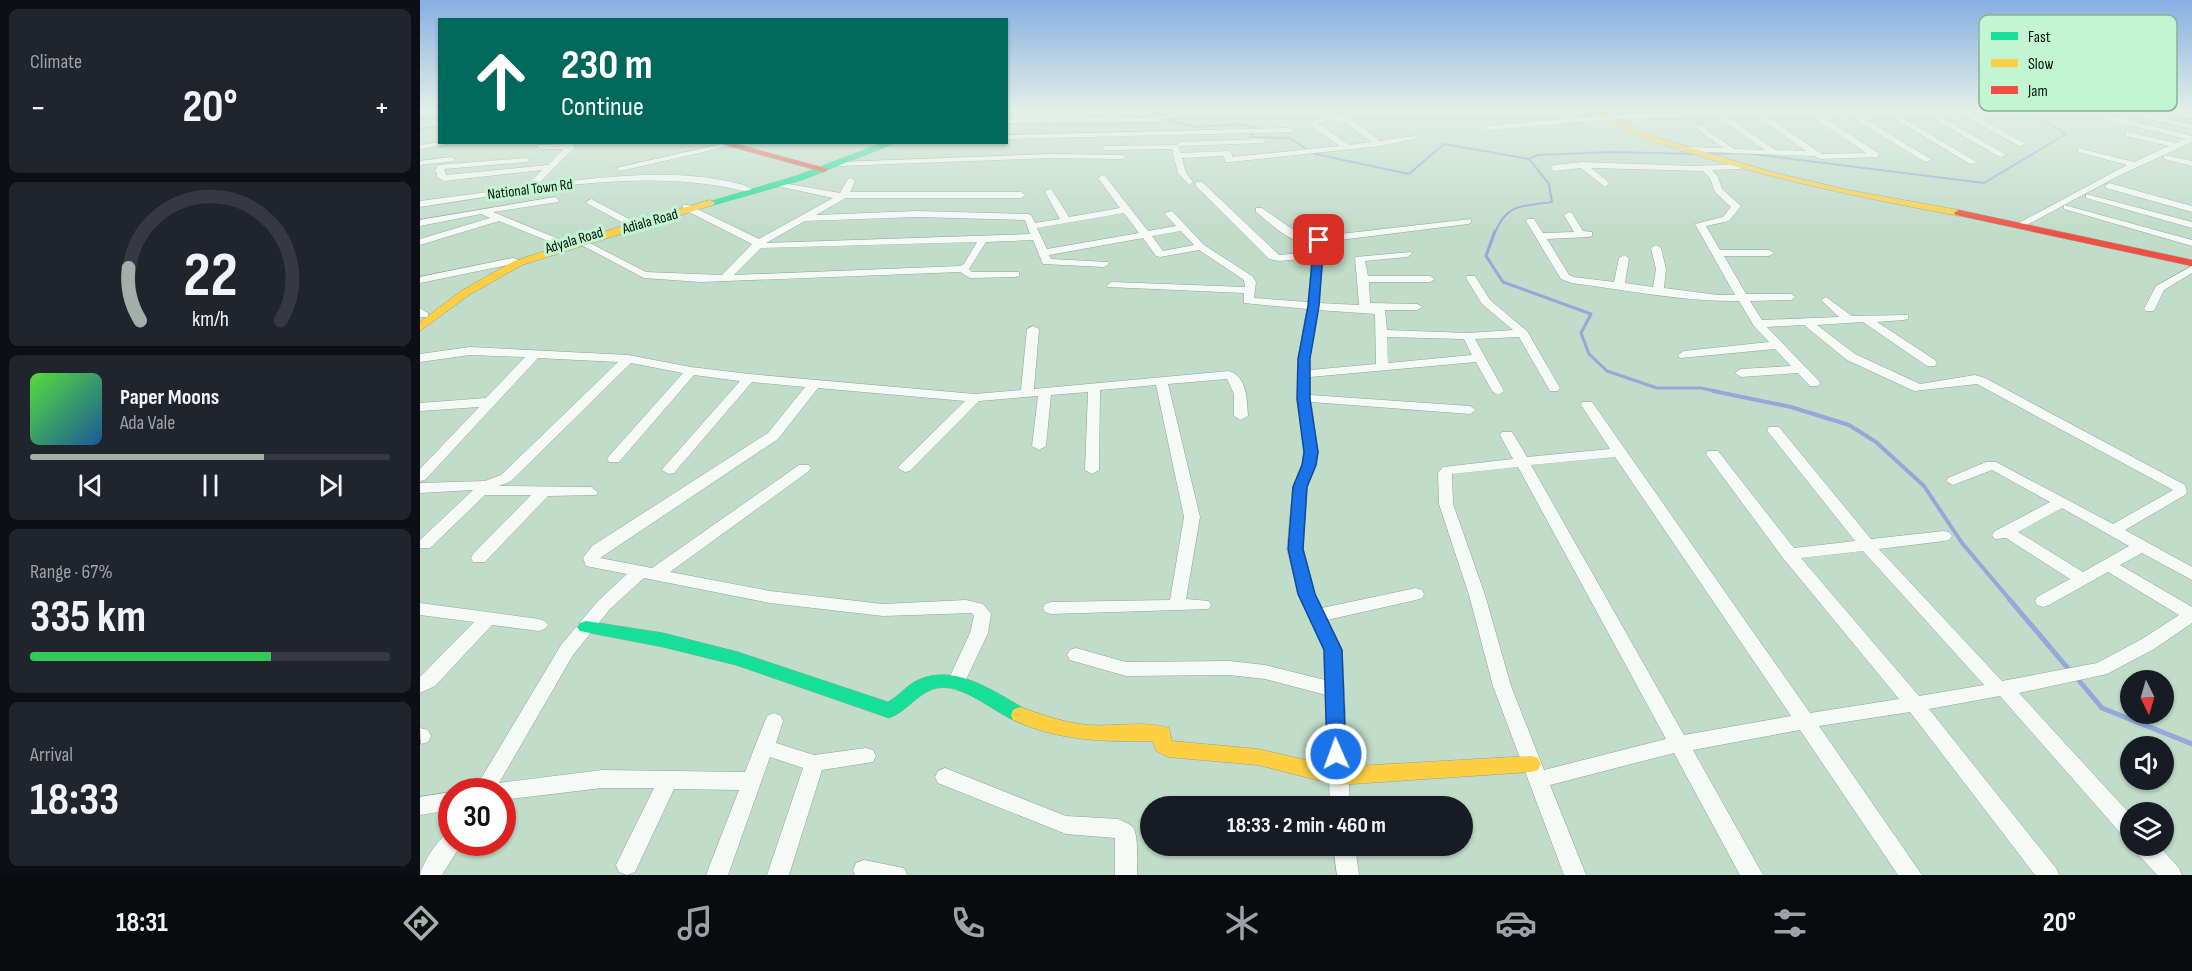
<!DOCTYPE html>
<meta charset="utf-8">
<style>
body{margin:0;font-family:"Sofia Sans Condensed",sans-serif;background:#20242c;color:#f1f3f6;height:100vh;display:flex;flex-direction:column;font-size:22px;white-space:nowrap}
*{box-sizing:border-box;margin:0}
p{font-size:20px;color:#9ea1a6}
.icon{flex:none;width:33px;height:33px;fill:none;stroke:currentColor;stroke-width:2;stroke-linecap:round;stroke-linejoin:round}
.map{position:relative;flex:1;overflow:hidden}
.sheet{display:flex;flex-direction:column;gap:9px;padding:9px;background:#0d0f14;width:420px}
.sheet>*{flex:none}
.hud{position:absolute;left:18px;top:18px;width:570px;height:126px;border-radius:0px;box-shadow:0 2px 4px #0004;background:#00695c;color:#fff;overflow:hidden}
.needle{width:39px;rotate:175deg}
.tools{position:absolute;left:1700px;top:670px;display:grid;gap:12px}
.tools a{display:grid;place-items:center;width:54px;height:54px;border-radius:50%;background:#171b24;box-shadow:0 2px 4px #0004;font-size:30px}
.speed{position:absolute;left:18px;top:778px;display:flex;gap:12px;font-size:30px;font-weight:700;text-align:center}
.speed>*{display:grid;place-content:center;width:78px;height:78px;border-radius:50%;background:#171b24;box-shadow:0 2px 4px #0004;line-height:1}
.speed .limit{border:9px solid #d22;background:#fff;color:#111}
.pin{position:absolute;display:grid;place-items:center;width:51px;height:51px;color:#fff;margin:-26px;border-radius:12px;box-shadow:0 3px 9px #0006}
.me{position:absolute;width:66px;margin:-33px;rotate:358deg;stroke-linejoin:round;filter:drop-shadow(0 0 4px #0008)}
.turn{display:flex;align-items:center;gap:21px;height:126px;padding:0 24px;font-size:27px}
.turn .icon{width:78px;height:78px;stroke-width:2.5}
.turn b{display:block;font-size:42px;line-height:51px}
.big{font-size:45px;font-weight:700;line-height:1.1}
.sheet .widget{flex:1;display:flex;flex-direction:column;justify-content:center;gap:9px;min-width:0;padding:0 21px;border-radius:9px;background:#20242c}
.sheet .dial{align-items:center;gap:0}
.dial svg{height:156px;overflow:visible;fill:none;stroke:#363941;stroke-width:7;stroke-linecap:round;text-anchor:middle}
.dial text{fill:#f1f3f6;stroke:none}
.song{display:flex;align-items:center;gap:18px}
.cover{width:72px;height:72px;border-radius:9px;background:linear-gradient(135deg,hsl(110 70% 55%),hsl(210 70% 35%))}
.played{height:6px;border-radius:3px;background:linear-gradient(90deg,#a4afaa 65%,#363941 65%)}
.keys{display:flex;justify-content:space-around;direction:ltr}
.heat{display:flex;justify-content:space-between;align-items:center;font-size:33px;direction:ltr}
.charge{height:9px;border-radius:4px;background:linear-gradient(90deg,#34c759 67%,#363941 0)}
.trip{position:absolute;left:720px;top:796px;width:333px;height:60px;border-radius:30px;background:#171b24;box-shadow:0 2px 4px #0004;font-weight:700;line-height:60px;text-align:center}
.dock{display:flex;height:96px;justify-content:space-around;align-items:center;background:#090b0e;color:#9ea1a6}
.dock .icon{width:42px;height:42px}
.dock .active{color:#a4afaa}
.dock b{font-size:27px;color:#f1f3f6}
main{display:flex;flex:1;min-height:0}
.map>svg:first-child{display:block}
</style>
<main>
<section class="sheet">
<div class="widget"><p>Climate</p>
<div class="heat"><a>−</a><b class="big">20°</b><a>+</a></div>
</div>
<div class="widget dial"><svg viewBox="0 0 100 80">
<path d="M14 69A42 42 0 1 1 86 69"/>
<path d="M14 69A42 42 0 0 1 8 42" stroke="#a4afaa"/>
<text x="50" y="56" font-size="32" font-weight="700">22</text>
<text x="50" y="72" font-size="11">km/h</text>
</svg></div>
<div class="widget">
<div class="song"><i class="cover"></i><div><b>Paper Moons</b><p>Ada Vale</p></div></div>
<div class="played"></div>
<div class="keys"><svg class="icon" aria-label="previous" viewBox="0 0 24 24"><path d="M18 5L8 12l10 7zM5 5v14"/></svg><svg class="icon" aria-label="pause" viewBox="0 0 24 24"><path d="M8 5v14M16 5v14"/></svg><svg class="icon" aria-label="next" viewBox="0 0 24 24"><path d="M6 5l10 7-10 7zM19 5v14"/></svg></div>
</div>
<div class="widget"><p>Range · 67%</p><b class="big">335 km</b><div class="charge"></div></div>
<div class="widget"><p>Arrival</p><b class="big">18:33</b></div>
</section>
<div class="map">
<svg width="1772" height="875" viewBox="0 0 1772 875">
<rect width="100%" height="100%" fill="#c1dcc9"/>
<g fill="none" stroke-linecap="round" stroke-linejoin="round">
<path stroke="#95a8d9" stroke-width="2" d="M635,111h4
M655,111l17,4 8,-1
M691,113l36,5
M740,119l37,8 41,-3 21,4 -2,2
M0,129l20,-3
M835,132l-5,5 40,1 21,14
M895,154l94,20 35,-30 85,15
M1290,154l35,-1 239,30 82,-49 -30,-18 8,-5
M1075,233c11,-30 29,-27 57,-31l-3,-18 -20,-25 9,-4 72,-3 86,2"/>
<path stroke="#95a8d9" stroke-width="3" d="M1075,231l-9,25 17,26 88,32 -10,19 8,21 18,17 50,17h44l19,4"/>
<path stroke="#95a8d9" stroke-width="4" d="M1293,391l78,16 58,18 27,17 48,44 38,57 49,58"/>
<path stroke="#95a8d9" stroke-width="5" d="M1590,600l61,72
M1656,677l26,31 90,36"/>
<g stroke="#8fa496" stroke-width="1">
<path id="street" d="M0,111h6l-6,3z
M766,111l133,1 32,7 29,22 34,-5 4,2 -38,8 -149,16h-6l-1,-6 -42,2 4,15 7,9 -4,3 -11,-12 -6,-24 -67,1 -4,-2 4,-2 72,-1 3,-3 83,-3 4,2 -4,2 -85,3 3,7 47,-2 4,2v4l108,-11 -29,-20v-4l11,-5 -3,-1 -123,-2 -34,5v3h-3l-153,1v-4l144,-1zM909,119l16,4 27,19 -23,3 -30,-21z
M1331,111h101l80,49 -7,2 -81,-50 -25,2 59,39v4l-58,2 -6,-3 -134,-5 -1,-2 4,-2 40,1 -26,-19 -1,-2 4,-2 34,24 31,1 -48,-34 -102,3 -128,11 -4,-2 4,-2 122,-11zM1389,114l57,39 -44,1 -57,-39zM1336,115l50,36 -31,-1 -48,-34z
M1462,111h9l86,51 -7,2z
M1500,111h10l77,44 -7,2z
M1537,111h10l59,33 -7,2z
M1698,111h14l60,14v4z
M1745,111l27,3v4l-26,-5z
M1687,115l85,21v6l-74,34 -54,29 128,35v6l-128,-37v-4l-41,22 -8,-2 112,-60 -49,-13v-4l56,14 35,-16 -43,-10v-4l50,11 10,-4 -82,-20 -1,-2z
M869,128l4,2 -1,2 -286,7 1,-4z
M20,142h20l-40,7v-4z
M310,142l13,1 -123,28 -4,-3z
M151,144h3v4l-37,37c60,-7 124,-16 185,-5 10,2 22,4 30,9l-4,3c-103,-27 -224,0 -328,15v-6l105,-14 17,-17 -98,11 -7,-4v-4l-2,-2 3,-6 88,-7 4,2 -4,2 -82,7 2,6 102,-10 16,-16h-23l-4,-2 1,-2z
M629,154l74,1 4,2 -4,2 -74,-1 -209,8 -4,-2 4,-2z
M1744,155l28,6v5l-28,-7z
M31,157l4,2 -1,2 -34,4v-4z
M1162,162l112,4 49,-2 1,2 -4,3 -28,1 6,7 4,12 19,17 -12,15 -23,5 14,24h49l5,3 -5,3h-45l22,38h45l5,3 -5,3 -41,1 12,19 77,-3 -18,-17 5,-3 26,19 56,-1v4l-4,1 -27,2 58,38 2,3 -2,3h-8l-64,-44 -46,3 38,29 65,30 55,-9 10,3 200,107 2,7 -2,3 -60,35 67,37v13l-50,-27 -22,12 72,42v16l-38,26 -47,25 -88,19 111,121v25l-7,-3 -123,-140 -71,13 127,159 3,7h-24l-125,-163 -91,14 103,149h-24l-98,-145 -107,20 70,125h-23l-66,-122 -124,32 36,90h-22l-71,-189 -24,-91 -30,-91 -1,-31 5,-6 70,-8 -13,-24 2,-3h10l15,25 83,-8 -29,-44 1,-3h10l218,311 89,-14 -116,-141 -77,-104 2,-3h10l76,97 61,-7 -86,-108 -2,-3 2,-3h10l92,112 73,-8 5,1 3,4 -3,4 -5,1 -65,8 123,132 95,-18 45,-24 37,-24 -71,-43 -59,33 -6,2 -6,-2 -2,-4 2,-4 33,-18 -64,-41 -11,1 -3,-4 3,-4 55,-29 -58,-32 -39,15 -7,-4 2,-3 38,-16h10l117,62 60,-34 -196,-106 -63,7 -67,-31 -43,-35 -37,2 51,53 2,3 -2,3h-8l-12,-13 -57,4 -6,-4 6,-4 50,-3 -16,-17 -95,9 -2,-3 6,-4 85,-9 -15,-16 -15,-25c-55,1 -112,-11 -167,-18l-11,-4 -35,-58 2,-2h6l9,14 31,-1 -10,-17 5,-3 3,1 11,18 9,1v4l-3,1 -42,2 22,36 5,2 40,5 5,-24 5,-3 5,3 -4,25 28,4 3,-18 -5,-21 5,-3 5,3 5,21 -2,19 54,7h17l-40,-71 28,-7 8,-10 -16,-15 -5,-14 -7,-7 -112,-3 17,14 1,2 -4,3 -24,-19 -27,3 -4,-3 4,-3zM1195,457l176,259 -107,19 -153,-270zM1098,467l148,272 -122,31 -33,-84 -26,-91 -32,-91 -1,-30zM1642,508l67,38 -46,26 -65,-40zM1443,551l121,134 -65,11 -118,-138z
M682,175l3,1 43,55 28,-5 -12,-13 8,-2 32,34 48,31 4,6 -2,16 54,4 4,-44 -33,3 -10,-2 -73,-73v-4h6l77,73 34,-3 1,-9c-23,3 -41,-18 -58,-31v-4h6l43,30 166,-19v4l-3,1 -144,18 -5,61 40,2 -4,-48 56,-5 1,2 -5,3 -42,4 3,15h62l5,3 -5,3h-61l1,21 47,1 6,3 -6,3h-32l2,20 81,3 45,-3 -31,-26 -16,-26 1,-2h8l15,24 37,31 33,57 -2,3h-8l-31,-54 -44,2 29,52 -6,4 -6,-4 -16,-29 -166,15v18l160,11 6,4 -6,4 -159,-12 7,50 -2,13 -9,22 -4,62 12,45 7,14 94,-20 6,2 2,4 -2,4 -6,2 -89,20 15,30 8,157h-20l-4,-112 -61,-16 -36,-4 -103,1 -56,-16 -3,-5 3,-5 6,-2 50,14 103,-1 36,4 60,15 -1,-30 -25,-56 -12,-45 6,-62 9,-22 2,-13 -6,-54v-39l9,-50 -63,-6v-10l-136,-6 -1,-2 5,-3 133,5 -1,-7 -45,-30 -39,7 -4,-1 -13,-18 -94,17 2,4 57,3 1,2 -5,3 -61,-3 -10,-24 -47,2 -17,27 3,3h47v4l-4,1 -45,1 -10,-6 -259,10 -57,-4 -74,-39 8,-2 68,35 76,3 30,-31 -69,-35v-4h6l70,34 74,-41 -56,-12v-4l63,11 8,-14 3,-1 4,3 -5,11h171l4,3 -4,3h-175l-30,17 101,-4 111,3 3,1 4,8 25,-4 -15,-27 4,-3 3,1 17,27 51,-9 -22,-30zM704,213l15,20 -92,16 -10,-21zM497,217l108,3 5,14 -264,9 39,-22zM761,231l13,14 -31,6 -11,-15zM557,242l-13,22 -4,2 -226,9 27,-27zM898,310l57,4 1,50 -66,6zM967,337l77,2 8,16 -84,8z
M1689,183l83,23v6l-86,-24 -1,-2z
M1666,194l106,28v6l-106,-30z
M135,197l4,3 -1,2 -65,10 71,29v4h-6l-59,-24 -79,24v-6l70,-21 -9,-4 -61,12v-6z
M171,199l42,22 2,2 -8,2 -39,-21 -2,-2z
M93,258l4,1v4l-97,20v-6z
M1772,266v7l-28,17 -10,21h-8l-2,-2 12,-23z
M0,308l8,5v4h-8z
M613,326l6,3 -5,60 195,-18c18,5 18,29 19,45l-7,4 -7,-4v-22l-7,-15 -59,5 32,133 -14,82 23,2 2,4 -2,4 -158,5 -6,-2 -2,-4 2,-4 6,-2 119,-2 14,-83 -28,-132 -56,5 -1,80 -7,4 -7,-4 3,-78 -37,3 -5,51 -7,4 -7,-4 6,-50 -59,5 -69,70 -5,1 -7,-4 2,-3 65,-64 -147,-13 -40,51 -178,119 52,10 147,-103h10l2,3 -2,3 -139,101 100,19 113,13 83,-4 17,4 8,10 -3,19 -26,55 -6,2 -6,-2 -3,-5 23,-50 4,-17 -2,-3 -89,3 -113,-13 -126,-25 -34,31 -37,46 -74,128 103,-13 143,2 20,-51 2,-5 7,-3 7,3 2,5 -7,22 38,12 52,-7 7,2 3,6 -3,6 -51,8 -33,105h-22l36,-107 -33,-11 -42,118h-22l33,-85 -65,-1 -39,83 -8,3 -8,-3 -3,-7 38,-77h-52l-100,12v-8h-29l88,-147 37,-44 29,-27 -41,-8 -3,-8 9,-12 176,-113 37,-46 -53,-5 -78,91 -5,1 -7,-4 2,-3 76,-86 -46,-6 -75,87h-10l-2,-3 2,-3 74,-83 -52,-10 -120,118 -12,5 92,1 7,5 -2,3 -48,1 -63,66h-12l-2,-4 2,-4 58,-59h-46l-55,53h-10v-8l53,-50 -53,3v-10l65,-2 16,-6 117,-113 -80,-4 -113,122 -5,1v-12l59,-62 -59,4v-8l66,-5 39,-41 -55,-2 -50,7v-8l50,-7 158,8 63,12 58,7 226,20 46,-4 6,-61z
M0,603l119,16 6,2 3,4 -3,4 -6,2 -47,-6 -57,61 -15,7v-16l54,-55 -54,-7z
M0,728l8,2 3,6 -3,6 -7,2z
M525,768l121,48 52,3c4,2 10,4 14,7 7,7 5,38 5,49h-22v-37l-49,-4 -128,-51 -3,-6 3,-6z
M32,792v18l-32,5v-18z
M32,831v12h10l-20,32h-22c3,-13 19,-39 32,-44z
M913,846h22l4,29h-22z
M1714,846h25l20,22 3,7h-25l-20,-22z
M444,860l40,8 3,7h-52l-2,-5 3,-7z"/>
</g>
<g stroke="#8fa496" stroke-width="1">
<path id="fast" d="M0,115h20v4h-20z
M465,142h13l-96,38 -92,26 -5,-3 91,-27z
M166,621l77,12 75,19 150,50c11,-6 19,-17 30,-22 38,-17 76,12 109,30l2,5 -2,5 -7,3c-25,-9 -59,-43 -87,-34 -17,6 -27,23 -44,29l-153,-53 -73,-18 -83,-16 -3,-4 3,-4z"/>
</g>
<g stroke="#8fa496" stroke-width="1">
<path id="slow" d="M1177,111h9l31,18 22,9 113,34 76,18 111,20 5,3 -5,3c-86,-16 -170,-33 -253,-58 -38,-12 -78,-21 -109,-47z
M290,200l5,3 -2,2 -191,60 -53,30 -49,36v-9l41,-31 53,-30 117,-38z
M600,707c23,8 44,16 69,18 25,2 56,-5 80,3l3,13 86,8 79,18 194,-11 7,2 3,6 -3,6 -7,2 -194,13 -79,-20 -90,-8 -12,-6 -3,-10c-49,1 -94,0 -140,-21l-2,-5 2,-5z"/>
</g>
<g stroke="#8fa496" stroke-width="1">
<path id="jam" d="M294,142h15l99,27 -4,3z
M1539,210l233,50v6l-236,-51 -2,-2z"/>
</g>
<use href="#street" fill="#f6faf7" fill-rule="evenodd"/>
<use href="#fast" fill="#16e098" fill-rule="evenodd"/>
<use href="#slow" fill="#ffcf43" fill-rule="evenodd"/>
<use href="#jam" fill="#f24e42" fill-rule="evenodd"/>
</g>
<linearGradient id="sky" x2="0" y2="1"><stop stop-color="#87afe2"/><stop offset="0.47" stop-color="#e3efe7"/><stop offset="1" stop-color="#e3efe7" stop-opacity="0"/></linearGradient>
<rect width="1772" height="234" fill="url(#sky)"/>
<path fill="#1a73e8" stroke="#114b97" stroke-width="1.5" d="M899,237l5,3 -5,66 -9,53v40l8,53 -2,13 -9,22 -4,62 12,45 27,56 4,104 -3,6 -7,3 -6,-3 -3,-6 -3,-104 -26,-56 -10,-45 5,-62 9,-22 2,-13 -7,-53 1,-40 10,-53 6,-66z"/>
<g text-anchor="middle" stroke-width="6" stroke-linejoin="round" paint-order="stroke">
<g font-size="15" fill="#03150a" stroke="#c3f5d2">
<text transform="translate(110 189) rotate(-7)" y="5">National Town Rd</text>
<text transform="translate(230 221) rotate(-16)" y="5">Adiala Road</text>
<text transform="translate(154 240) rotate(-17)" y="5">Adyala Road</text>
</g>
</g>
<rect x="1559" y="15" width="198" height="96" rx="9" fill="#c3f5d2" stroke="#89b296" stroke-width="1.5"/>
<rect x="1571" y="32" width="27" height="8" fill="#16e098"/>
<rect x="1571" y="59" width="27" height="8" fill="#ffcf43"/>
<rect x="1571" y="86" width="27" height="8" fill="#f24e42"/>
<g font-size="16" fill="#03150a">
<text x="1608" y="42">Fast</text>
<text x="1608" y="69">Slow</text>
<text x="1608" y="96">Jam</text>
</g>
</svg>
<div class="tools">
<a><svg class="needle" viewBox="-14 -14 28 28"><path d="M0-13l5 13h-10z" fill="#e53935"/><path d="M0 13l5-13h-10z" fill="#9ea1a6"/></svg></a>
<a><svg class="icon" aria-label="sound" viewBox="0 0 24 24"><path d="M4 9h4l5-4v14l-5-4H4zM17 9q2 3 0 6"/></svg></a>
<a><svg class="icon" aria-label="layers" viewBox="0 0 24 24"><path d="M12 4l9 5-9 5-9-5zM3 14l9 5 9-5"/></svg></a>
</div>
<div class="speed"><div class="limit">30</div></div>
<div class="pin" style="left:899px;top:240px;background:#d93025"><svg class="icon" aria-label="arrive" viewBox="0 0 24 24"><path d="M6 21V4h12l-3 4 3 4H6"/></svg></div>
<svg class="me" style="left:916px;top:754px" viewBox="-20 -20 40 40"><circle r="17" fill="#1a73e8" stroke="#fff" stroke-width="3"/><path d="M0-11L8 9 0 5-8 9z" fill="#fff"/></svg>
<div class="trip">18:33 · 2 min · 460 m</div>
<div class="hud">
<div class="turn"><svg class="icon" aria-label="ahead" viewBox="0 0 24 24"><path d="M12 20V5M6 11l6-6 6 6"/></svg><div><b>230 m</b>Continue</div></div>
</div>
</div>
</main>
<nav class="dock">
<b>18:31</b>
<svg class="icon active" aria-label="directions" viewBox="0 0 24 24"><path d="M12 3l9 9-9 9-9-9zM9 14v-3h6M13 9l2 2-2 2"/></svg>
<svg class="icon" aria-label="music" viewBox="0 0 24 24"><path d="M9 18V5l10-2v13"/><circle cx="6" cy="18" r="3"/><circle cx="16" cy="16" r="3"/></svg>
<svg class="icon" aria-label="phone" viewBox="0 0 24 24"><path d="M5 4h4l2 5-3 2q2 4 5 5l2-3 5 2v4C11 20 4 13 5 4z"/></svg>
<svg class="icon" aria-label="climate" viewBox="0 0 24 24"><path d="M12 3v18M4 7l16 10M4 17L20 7"/></svg>
<svg class="icon" aria-label="car" viewBox="0 0 24 24"><path d="M5 17H2v-5l4-1 3-4h7l3 4 3 1v5h-3M9 17h6M6 11h13"/><circle cx="7" cy="17" r="2"/><circle cx="17" cy="17" r="2"/></svg>
<svg class="icon" aria-label="filters" viewBox="0 0 24 24"><path d="M4 7h16M4 17h16"/><circle cx="9" cy="7" r="2"/><circle cx="15" cy="17" r="2"/></svg>
<b>20°</b>
</nav>
